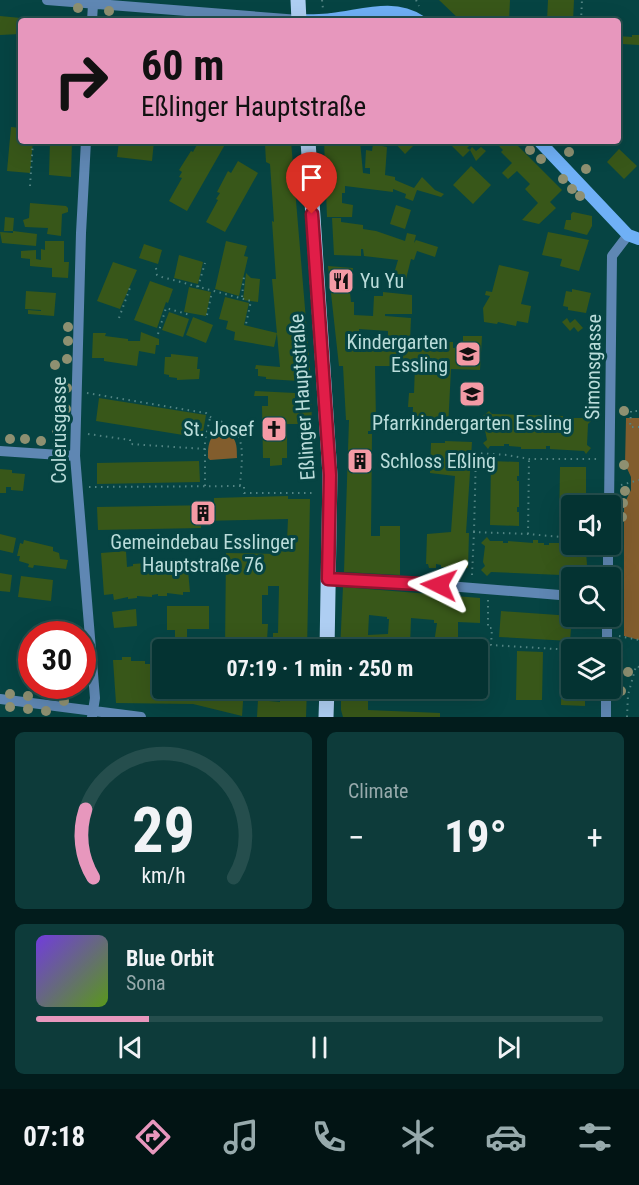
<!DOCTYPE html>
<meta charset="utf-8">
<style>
body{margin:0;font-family:"Roboto Condensed",sans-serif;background:#0d3b3a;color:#f1f3f6;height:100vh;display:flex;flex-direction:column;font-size:22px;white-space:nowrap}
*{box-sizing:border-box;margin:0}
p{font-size:20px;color:#97aaac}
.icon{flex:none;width:33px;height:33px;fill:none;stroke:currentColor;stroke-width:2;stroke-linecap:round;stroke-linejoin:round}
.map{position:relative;height:717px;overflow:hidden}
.panel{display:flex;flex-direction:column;gap:15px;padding:15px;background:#021c1c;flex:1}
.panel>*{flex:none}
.guide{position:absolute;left:18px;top:18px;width:603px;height:126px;border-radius:6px;box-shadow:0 6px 24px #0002,0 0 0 2px #254e4d;background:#e797bd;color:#111;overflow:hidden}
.buttons{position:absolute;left:561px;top:495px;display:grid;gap:12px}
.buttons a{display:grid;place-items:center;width:60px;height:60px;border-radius:6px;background:#043332;box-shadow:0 6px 24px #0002,0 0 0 2px #254e4d;font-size:30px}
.speed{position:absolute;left:18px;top:621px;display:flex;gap:12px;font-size:30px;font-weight:700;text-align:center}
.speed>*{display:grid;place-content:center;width:78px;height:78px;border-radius:50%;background:#043332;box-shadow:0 6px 24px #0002,0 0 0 2px #254e4d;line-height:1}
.speed .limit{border:9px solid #d22;background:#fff;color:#111}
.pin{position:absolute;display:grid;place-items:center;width:51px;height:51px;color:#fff;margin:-62px -26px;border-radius:50% 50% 50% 0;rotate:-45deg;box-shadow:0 0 6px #0007}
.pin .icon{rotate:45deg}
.me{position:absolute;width:66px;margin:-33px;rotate:273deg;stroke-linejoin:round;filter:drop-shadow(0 0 4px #0008)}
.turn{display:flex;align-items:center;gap:21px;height:126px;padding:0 24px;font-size:27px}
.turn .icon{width:78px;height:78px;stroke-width:2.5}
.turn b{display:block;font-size:42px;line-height:51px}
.big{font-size:45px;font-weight:700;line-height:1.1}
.panel .widget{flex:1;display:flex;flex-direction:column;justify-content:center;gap:9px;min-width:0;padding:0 21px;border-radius:9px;background:#0d3b3a}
.panel .dial{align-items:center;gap:0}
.dial svg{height:156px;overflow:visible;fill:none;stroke:#254e4d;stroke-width:7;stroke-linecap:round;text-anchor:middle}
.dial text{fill:#f1f3f6;stroke:none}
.song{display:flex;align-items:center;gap:18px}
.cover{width:72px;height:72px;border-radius:9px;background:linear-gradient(135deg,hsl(260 70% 55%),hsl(90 70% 35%))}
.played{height:6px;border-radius:3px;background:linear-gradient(90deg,#e797bd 20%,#254e4d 20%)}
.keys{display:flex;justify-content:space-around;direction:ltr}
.heat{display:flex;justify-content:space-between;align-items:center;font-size:33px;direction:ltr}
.panel .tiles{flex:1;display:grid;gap:15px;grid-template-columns:1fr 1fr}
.widget:last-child{grid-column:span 2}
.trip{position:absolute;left:152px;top:639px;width:336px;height:60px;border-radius:6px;background:#043332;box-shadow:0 6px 24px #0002,0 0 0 2px #254e4d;font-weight:700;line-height:60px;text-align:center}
.menu{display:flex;height:96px;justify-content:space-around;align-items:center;background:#021414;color:#97aaac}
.menu .icon{width:42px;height:42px}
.menu .on{color:#e797bd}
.menu b{font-size:27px;color:#f1f3f6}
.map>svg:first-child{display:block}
</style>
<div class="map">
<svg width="639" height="717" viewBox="0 0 639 717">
<rect width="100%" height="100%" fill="#064443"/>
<path fill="#825d2d" d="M626,418h13v222l-15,-4v-132l7,-14v-13l-6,-13z
M225,431c12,7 12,14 12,27l-27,2 -2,-2c0,-15 1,-24 17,-27z"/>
<path fill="#385719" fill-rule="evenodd" d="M439,0h71l-1,21h-48z
M548,0h26l-1,21h-26z
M0,16l21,2 -1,16 -20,1z
M632,35h7v10l-17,-1v7h-4v-15l14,1z
M11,127l10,1v13h12l-3,32 -23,-2z
M50,141h22l-1,36 -22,-2z
M119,141h35l-2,20 -35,-4z
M199,141h28l-40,70 -18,-10 13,-23 -3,-1 3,-5 -3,-2 12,-19 2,1z
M267,141h24l19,227 2,56h-25v34h-5v7l-12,1v-8h-7l-1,-52h6v-10h-14l1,-5 40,2v6h4v-18l-33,-2v-2l-8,-1v-7h-3l1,-4 24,2 -8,-88h4l-4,-58 2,1 -4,-58 -4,-2 -1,-18z
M324,141h36l3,32 7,1v-6h-5l1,-18 6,1 1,-7 14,3 -2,28 10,2v3l19,8 8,-11 13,13 9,4 -3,3 -24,-7 -4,11 -8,-3 1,-4 -13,-5v3l-48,-6v7h-3v10l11,2 -1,12h-25z
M393,141h25l-13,13z
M457,141h17l-7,7 3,2 2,-3 4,4 5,-4 5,4 -10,10 -6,-11 -7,7 -11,-11z
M503,141h10l49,49 -12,12 6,6 -17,16 -17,-4 16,-17 -13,-14 5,-5 -13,-13 -9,8 -6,-6 10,-10 -11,-11 2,-2 -5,-5z
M619,149l18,17 -13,13 -17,-17z
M238,161l20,12 -33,59 -19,-10 12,-22 -2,-1 4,-6 -3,-1 11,-21 3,2z
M471,166l20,19 -18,19 -20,-19z
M30,203l36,3 2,2v4l-6,2 -1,22 -14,-2 1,-6 -23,-1 -2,-7 6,-2z
M396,205l15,5 -6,19 -15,-5z
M573,212l19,4v10l-5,9 -23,-6 2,-9h5v-6z
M5,217l9,1 -1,13h-9z
M332,218h9v4l22,3v4l13,2 29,10 2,-8 9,2 -2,8 2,-3 22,7 -3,10 -18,-6 -3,9 -3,-1 -6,24 -15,-4 2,-9h3l3,-10 -34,-4 -1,-7h-2v7l-27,-1z
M13,231l24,3 -1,12 -34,-3 -2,-11 13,1z
M548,232l41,8 -10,31 -19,-5 2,-7 -20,-4z
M45,241h19v21h5l-1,16 -16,-1v-9l-22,-2v-7l-9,-1v-7l15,-1v9l5,1v-11l4,1z
M226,241l21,5 -3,10 4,1 -9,39 -24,-7z
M144,244l18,6 -4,14 -19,-6z
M179,255l24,7 -5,22 -24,-6z
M113,262l24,8 -17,39 -23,-8z
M499,265l30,7 -8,32 10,2 -3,17 -11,-2 -1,5 -18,-4 -1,2 -13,-2 -1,-14 7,-12 -5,-1 1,-4 6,1z
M328,266l25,2 -3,25 1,9h3v13l19,1 1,-20h9v-4l29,3v19h-27v2l26,2 -1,23 -22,-2v-8l-29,-2 1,13 4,4h11v-3h14v6h26v-6h14v3l10,1v-5h14v6h10v-12h19l-2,34 -29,-1 -3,59 -2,2 -34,-2 1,-21h-5l1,-14h5l1,-27h-40l1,55h-3l1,10h-6v3h4l-1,102h9v-10h20v49l-56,-3 5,-152h-3l-3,-54h-4z
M246,273l5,5 9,1 -2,23 -15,-2z
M150,281l23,8 -5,14 -2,-1 -9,26 -23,-8z
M189,287l22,5 -5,24 -22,-4z
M572,289l19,4 -5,20 -18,-3v-3l-5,-1 3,-15 6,1z
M26,291l30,2 -2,23 -26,-2v-4l13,1v-1l-16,-1z
M225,297l24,6 -5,22 33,8 -3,14 -40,-7 1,-8 -9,-3 2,-8 -9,-2z
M169,312l20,7 -6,18 -21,-7z
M193,317l20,8 -7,18 -20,-8z
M567,318l3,5 5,-4 8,9 -5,4 -4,-5 -4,4 -8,-9z
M141,332l18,7v6h-3l-1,9 -16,-3 -2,15 -33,-5v-3h-12l1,-25h13l-1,3 23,3v2h12z
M171,354l27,3 -1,12h3l-1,10 -22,1v-2l-8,-1v-2l-5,-1 1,-17h6z
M99,398l107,17 -4,23 -106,-17z
M489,411l3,3 71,2v2h21l2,-2 5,5 -3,3 -1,21 4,3 -5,6 -2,-3 -34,-2v-3h-4v3h-25v-2l-12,-1v-2h-5v2h-14l-2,3 -5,-6 4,-3 -2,-10 2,-11 -4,-3z
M445,441l27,1 -6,91h3l-1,35 -27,-1v-2l-5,-1v4h-7l-1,-4h-2l1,-30 24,-2 4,-56 -25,-3 1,-30h14z
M199,461l1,21 -103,2v-21z
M491,461l28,1v14h-2v5h2v26h-2v5h2v14l-29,-1z
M560,467h26v39h-14v23h-13z
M0,469l12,1v3l13,1 -2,17 -12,-1v-3h-5v6h-6z
M288,496v3h22l-3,151h-82l1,-97 53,1v-13h8l1,-22 -87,2v7l-103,2 -1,-23 117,-2v-7zM268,586h11l-1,47h-5v6l-6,1 1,-16h-6v-29h6z
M0,534l16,4 -3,15 -13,-3z
M487,537l3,4h13v2h5v-2l25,2v-3h5v3h6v2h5v-2h13l-1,3h20l5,-2 4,4 -4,4 1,13 -1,6 4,5 -2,2 -27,-1v-2l-70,-3 -4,4 -6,-6 4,-4 -2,-4 2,-16 -4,-3z
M24,540l29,7v4l6,2 1,6 8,1 -2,9 -32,-4 -1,3 -5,-1 1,-3 -10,-3 1,-5h-3l3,-13 3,1z
M126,551l1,16 6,-1v-2l54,-4 3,32h-7v3l-16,-2v3h-9v-2l-6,1v2l-15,-1v2l-9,1v-2l-14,3 -1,-6 -9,1 -3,-42z
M0,573l12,2 -2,17 -10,-1z
M21,576l32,4 -2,21 -33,-4z
M343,587l137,11v25l-22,-1v16l22,2 -1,26h-2v-16h-44l4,-27h-3v-3l-23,-2 -1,28 -58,1v3h-12zM369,615l18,2v2h2l-1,15 -20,1z
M167,606h42v23h-22v12h-12v-11h-8z
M136,609l1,17 -23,2 -2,-16z
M501,611l71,5 -2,25 -71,-4z
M23,639l9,1v35l-14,-2z
M517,651l26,1 -1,48h-26z
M562,656l10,1v31h13v18l-24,-1z
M122,657h9v4h14v3h14v2h3v22h82l-2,28 -49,-12 -77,-1 -3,-43h9z
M280,688h27l-1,29h-49l1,-17 22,2z
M341,688l18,1v10h9v11l72,3v4h-97l-2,-7z"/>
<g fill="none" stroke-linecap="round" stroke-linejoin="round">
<path stroke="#518382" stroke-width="2" stroke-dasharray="1.5 4.5" stroke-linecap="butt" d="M322,0l1,9
M416,0l3,6
M581,21l1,-21
M30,186l3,-45
M156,268l1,7 5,2 89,24 -5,23
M198,287l7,-24
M242,297l2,-21
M207,315l5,-23
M119,318l12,-33
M158,334l8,-26 24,7
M87,393l119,20c6,7 13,7 21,11 21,11 14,41 13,62
M637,411h-6l-1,16h9
M88,434l42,6v4l75,5
M621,485l18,-5
M205,486v-46l5,-22
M89,487l155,-1v7h71
M474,532l2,-79 31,2 22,4h69
M528,534l1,-75
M472,575l2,-43 54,2 44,4
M488,600v28h4l-1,17 81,5
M619,636l20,4
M627,717l1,-22 8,-29 3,1"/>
<path stroke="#5f87b3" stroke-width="10" d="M47,0l252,20
M92,21l1,-17
M86,141l-5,92 -6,223 20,242 -3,19
M0,451l75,5
M609,506l3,-250 16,-21
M608,578v-34
M328,579l95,5 149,12
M607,650v-34
M0,699l141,18
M606,717v-29"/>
<path stroke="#6fb0f6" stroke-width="12" d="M299,20c11,0 22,1 33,-1 29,-3 62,-16 88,2
M539,141l89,94 11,4"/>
<path stroke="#aecef2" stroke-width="15" d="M298,0l1,21
M308,141l22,334 -3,175
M326,717l1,-29"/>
</g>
<g fill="#8e9071">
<circle cx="78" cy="8" r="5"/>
<circle cx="109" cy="11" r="5"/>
<circle cx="530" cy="150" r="5"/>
<circle cx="569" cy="152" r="5"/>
<circle cx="541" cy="159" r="5"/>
<circle cx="586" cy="169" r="5"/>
<circle cx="563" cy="179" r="5"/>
<circle cx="572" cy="189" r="5"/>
<circle cx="580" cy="196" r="5"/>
<circle cx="68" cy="327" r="5"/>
<circle cx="68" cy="341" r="5"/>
<circle cx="67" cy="359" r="5"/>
<circle cx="55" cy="365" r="5"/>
<circle cx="67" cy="388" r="5"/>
<circle cx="66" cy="409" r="5"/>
<circle cx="624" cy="411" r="5"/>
<circle cx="66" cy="420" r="5"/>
<circle cx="57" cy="432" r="5"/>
<circle cx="10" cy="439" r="5"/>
<circle cx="25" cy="439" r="5"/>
<circle cx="41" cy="441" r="5"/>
<circle cx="57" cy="445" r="5"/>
<circle cx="624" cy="465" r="5"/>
<circle cx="625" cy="491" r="5"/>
<circle cx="623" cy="503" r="5"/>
<circle cx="622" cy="517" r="5"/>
<circle cx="628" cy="672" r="5"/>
<circle cx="621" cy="691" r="5"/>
<circle cx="10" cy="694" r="5"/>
<circle cx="28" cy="696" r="5"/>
<circle cx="64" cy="701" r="5"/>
<circle cx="10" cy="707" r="5"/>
<circle cx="28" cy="709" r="5"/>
<circle cx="46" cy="711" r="5"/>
</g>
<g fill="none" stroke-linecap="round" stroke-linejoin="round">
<g stroke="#92132f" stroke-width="15">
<path id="route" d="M312,214l18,261 -2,104 111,6"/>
</g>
<use href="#route" stroke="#e11d48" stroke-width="10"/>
</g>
<defs>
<g id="restaurant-square" transform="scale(1.35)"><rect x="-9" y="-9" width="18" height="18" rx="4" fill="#f49aa5" stroke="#064443"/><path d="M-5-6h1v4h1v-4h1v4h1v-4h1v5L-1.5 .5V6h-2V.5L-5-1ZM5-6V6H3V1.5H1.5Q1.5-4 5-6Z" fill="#111"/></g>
<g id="school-square" transform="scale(1.35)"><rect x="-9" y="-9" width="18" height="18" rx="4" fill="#f49aa5" stroke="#064443"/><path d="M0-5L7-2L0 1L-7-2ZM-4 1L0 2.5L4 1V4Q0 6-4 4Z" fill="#111"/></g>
<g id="church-square" transform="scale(1.35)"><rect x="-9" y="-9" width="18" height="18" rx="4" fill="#f49aa5" stroke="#064443"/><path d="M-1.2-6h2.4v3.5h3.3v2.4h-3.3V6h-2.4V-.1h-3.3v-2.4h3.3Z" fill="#111"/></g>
<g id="building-square" transform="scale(1.35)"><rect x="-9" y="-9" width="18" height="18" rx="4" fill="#f49aa5" stroke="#064443"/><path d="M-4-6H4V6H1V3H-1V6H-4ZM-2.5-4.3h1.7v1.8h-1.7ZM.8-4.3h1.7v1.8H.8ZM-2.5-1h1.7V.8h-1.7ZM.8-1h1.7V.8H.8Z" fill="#111"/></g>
</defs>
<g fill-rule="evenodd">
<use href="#restaurant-square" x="341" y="281"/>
<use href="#school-square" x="468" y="354"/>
<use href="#school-square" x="472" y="394"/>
<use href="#church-square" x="274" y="429"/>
<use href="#building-square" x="360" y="461"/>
<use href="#building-square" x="203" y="513"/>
</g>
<g text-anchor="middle" stroke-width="6" stroke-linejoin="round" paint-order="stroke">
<g font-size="20" fill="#badcda" stroke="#064443" text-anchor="start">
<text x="360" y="288">Yu Yu</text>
<text x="448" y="349" text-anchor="end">Kindergarten<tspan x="448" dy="23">Essling</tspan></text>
<text x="472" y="430" text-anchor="middle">Pfarrkindergarten Essling</text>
<text x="254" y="436" text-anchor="end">St. Josef</text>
<text x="380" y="468">Schloss Eßling</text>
<text x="203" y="549" text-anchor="middle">Gemeindebau Esslinger<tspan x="203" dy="23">Hauptstraße 76</tspan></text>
</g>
<g font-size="20" fill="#badcda" stroke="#064443">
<text transform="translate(593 367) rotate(-89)" y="7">Simonsgasse</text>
<text transform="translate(302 397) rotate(-94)" y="7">Eßlinger Hauptstraße</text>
<text transform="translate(59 430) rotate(-90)" y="7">Colerusgasse</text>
</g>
</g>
</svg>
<div class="buttons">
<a><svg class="icon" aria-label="sound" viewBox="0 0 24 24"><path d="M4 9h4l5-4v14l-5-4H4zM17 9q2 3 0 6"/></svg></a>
<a><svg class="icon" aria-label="search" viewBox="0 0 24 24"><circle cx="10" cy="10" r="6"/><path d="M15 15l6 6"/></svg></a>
<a><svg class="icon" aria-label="layers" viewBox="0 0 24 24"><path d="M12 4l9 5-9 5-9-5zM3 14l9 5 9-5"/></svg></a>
</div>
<div class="speed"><div class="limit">30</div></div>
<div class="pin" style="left:312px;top:214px;background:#d93025"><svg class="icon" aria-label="arrive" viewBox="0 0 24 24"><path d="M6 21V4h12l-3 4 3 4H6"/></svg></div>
<svg class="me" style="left:439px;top:585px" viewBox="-20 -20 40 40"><path d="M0-17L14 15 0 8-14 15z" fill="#e11d48" stroke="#fff" stroke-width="4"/></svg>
<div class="trip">07:19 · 1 min · 250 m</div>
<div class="guide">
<div class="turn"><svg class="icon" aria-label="right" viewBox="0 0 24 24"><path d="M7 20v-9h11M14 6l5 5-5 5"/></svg><div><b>60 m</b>Eßlinger Hauptstraße</div></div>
</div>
</div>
<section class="panel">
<div class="tiles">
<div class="widget dial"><svg viewBox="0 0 100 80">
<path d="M14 69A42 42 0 1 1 86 69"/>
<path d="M14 69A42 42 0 0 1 10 34" stroke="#e797bd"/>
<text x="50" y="56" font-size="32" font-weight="700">29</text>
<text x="50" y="72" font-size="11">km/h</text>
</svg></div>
<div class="widget"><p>Climate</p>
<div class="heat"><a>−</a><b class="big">19°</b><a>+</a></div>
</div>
<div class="widget">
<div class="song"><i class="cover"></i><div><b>Blue Orbit</b><p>Sona</p></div></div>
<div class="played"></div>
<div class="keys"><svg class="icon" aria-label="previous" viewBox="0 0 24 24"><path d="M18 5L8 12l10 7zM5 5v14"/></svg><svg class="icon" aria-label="pause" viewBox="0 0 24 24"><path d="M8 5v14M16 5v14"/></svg><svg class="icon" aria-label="next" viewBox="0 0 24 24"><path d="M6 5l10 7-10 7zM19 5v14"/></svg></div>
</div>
</div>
</section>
<nav class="menu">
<b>07:18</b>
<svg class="icon on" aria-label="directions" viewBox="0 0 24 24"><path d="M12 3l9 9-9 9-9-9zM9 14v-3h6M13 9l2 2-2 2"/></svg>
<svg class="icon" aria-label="music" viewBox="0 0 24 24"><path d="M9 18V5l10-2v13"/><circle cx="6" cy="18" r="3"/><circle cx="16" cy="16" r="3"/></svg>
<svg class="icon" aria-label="phone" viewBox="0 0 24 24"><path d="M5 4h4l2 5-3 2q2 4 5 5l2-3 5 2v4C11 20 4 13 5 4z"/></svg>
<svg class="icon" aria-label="climate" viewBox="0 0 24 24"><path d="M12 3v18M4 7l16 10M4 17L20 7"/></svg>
<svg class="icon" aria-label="car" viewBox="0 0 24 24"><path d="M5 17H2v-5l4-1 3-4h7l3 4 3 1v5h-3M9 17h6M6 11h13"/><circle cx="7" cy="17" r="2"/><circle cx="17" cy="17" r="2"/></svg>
<svg class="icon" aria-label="filters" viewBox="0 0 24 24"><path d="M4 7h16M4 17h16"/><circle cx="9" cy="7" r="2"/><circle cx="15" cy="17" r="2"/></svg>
</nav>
